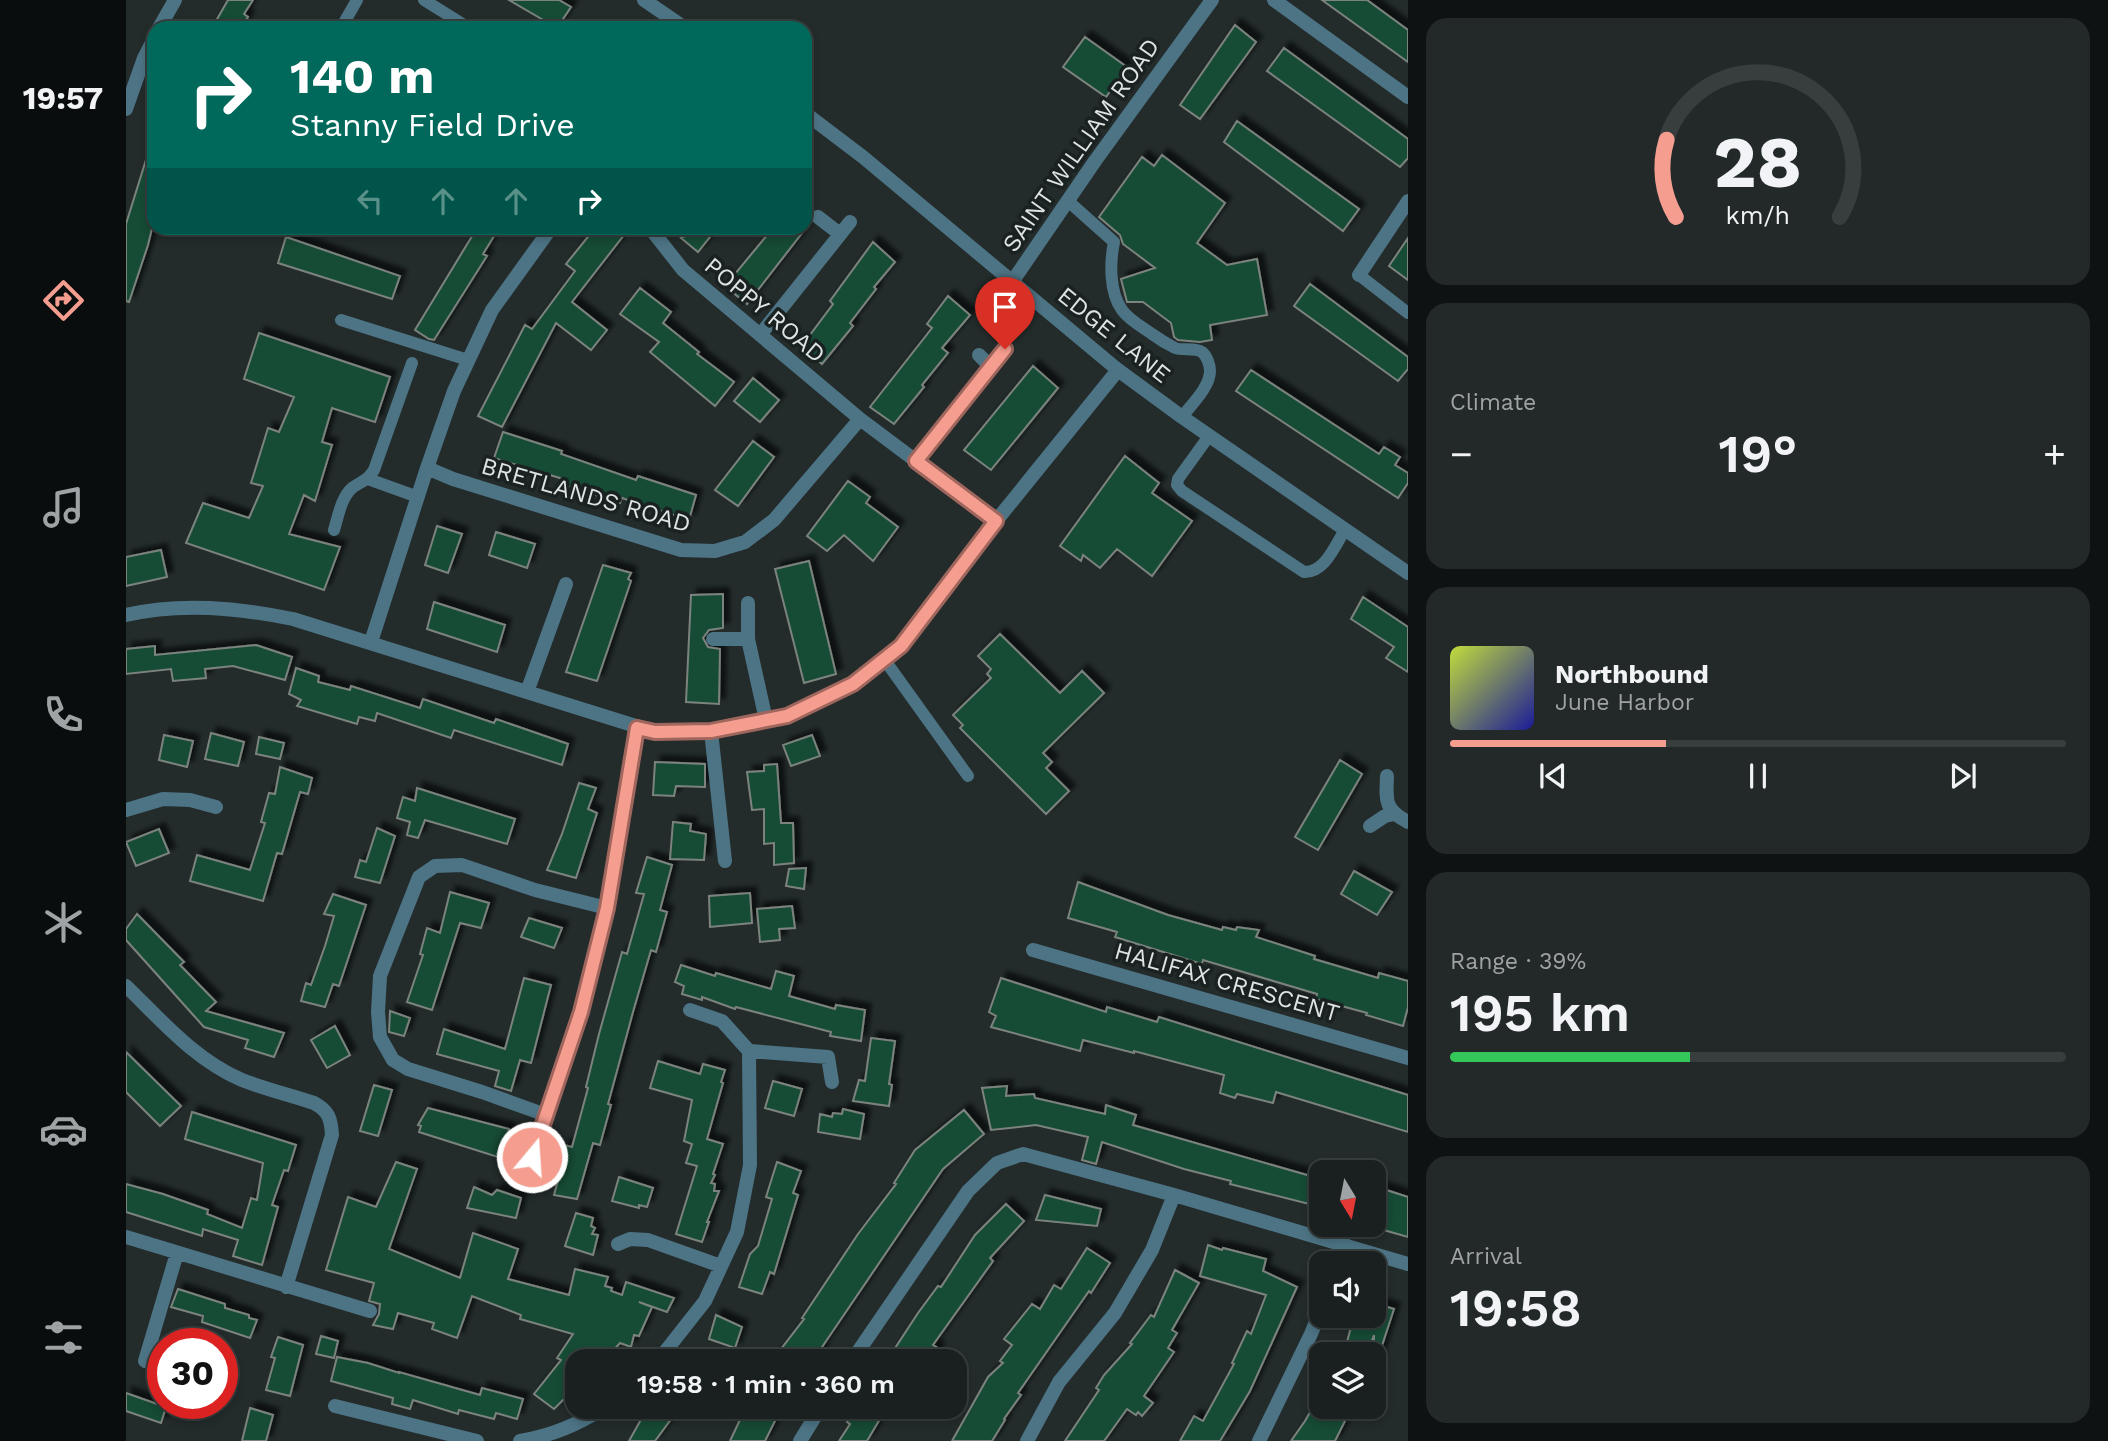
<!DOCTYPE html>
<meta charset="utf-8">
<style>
body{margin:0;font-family:"Work Sans",sans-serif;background:#232829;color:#f1f3f6;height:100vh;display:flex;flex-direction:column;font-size:26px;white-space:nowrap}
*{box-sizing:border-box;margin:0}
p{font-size:23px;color:#9fa3a5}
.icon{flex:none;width:38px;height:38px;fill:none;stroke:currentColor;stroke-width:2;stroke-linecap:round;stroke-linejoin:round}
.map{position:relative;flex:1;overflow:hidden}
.side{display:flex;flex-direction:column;gap:18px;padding:18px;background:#0e1212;width:700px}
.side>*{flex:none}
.guide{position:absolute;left:21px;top:21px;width:665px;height:214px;border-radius:21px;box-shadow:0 4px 10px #0003,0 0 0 2px #383e3e;background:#00695c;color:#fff;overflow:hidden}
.needle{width:46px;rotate:170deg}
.controls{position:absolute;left:1183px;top:1160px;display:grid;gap:14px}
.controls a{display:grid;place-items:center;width:77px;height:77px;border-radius:14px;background:#1a2020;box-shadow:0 4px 10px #0003,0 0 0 2px #383e3e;font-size:35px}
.speed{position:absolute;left:21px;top:1328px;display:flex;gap:14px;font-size:35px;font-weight:700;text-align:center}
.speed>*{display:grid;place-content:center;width:91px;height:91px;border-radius:50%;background:#1a2020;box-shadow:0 4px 10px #0003,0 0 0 2px #383e3e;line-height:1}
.speed .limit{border:10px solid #d22;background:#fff;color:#111}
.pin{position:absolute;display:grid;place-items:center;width:60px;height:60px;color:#fff;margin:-72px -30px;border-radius:50% 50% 50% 0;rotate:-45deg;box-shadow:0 0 7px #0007}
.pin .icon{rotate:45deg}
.me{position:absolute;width:77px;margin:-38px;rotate:18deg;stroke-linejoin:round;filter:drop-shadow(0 0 5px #0008)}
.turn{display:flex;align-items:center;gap:24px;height:147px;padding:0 28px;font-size:32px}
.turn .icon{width:91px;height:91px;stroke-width:2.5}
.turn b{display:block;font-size:49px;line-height:60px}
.lanes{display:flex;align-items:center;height:66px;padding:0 28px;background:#0003;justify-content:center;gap:35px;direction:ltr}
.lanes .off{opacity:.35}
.big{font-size:52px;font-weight:600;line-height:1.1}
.side .card{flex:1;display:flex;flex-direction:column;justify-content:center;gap:10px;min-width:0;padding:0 24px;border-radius:21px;background:#232829}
.side .dial{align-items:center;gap:0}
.dial svg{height:182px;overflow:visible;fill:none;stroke:#383e3e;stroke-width:7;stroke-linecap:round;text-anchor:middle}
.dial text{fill:#f1f3f6;stroke:none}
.song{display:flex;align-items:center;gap:21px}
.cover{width:84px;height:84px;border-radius:10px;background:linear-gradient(135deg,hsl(70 70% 55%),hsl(240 70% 35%))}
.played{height:7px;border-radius:4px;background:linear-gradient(90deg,#f59d8f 35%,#383e3e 35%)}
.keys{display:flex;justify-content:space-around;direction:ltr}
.heat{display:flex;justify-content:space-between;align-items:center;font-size:38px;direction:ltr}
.charge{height:10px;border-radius:5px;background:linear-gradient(90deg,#34c759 39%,#383e3e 0)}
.trip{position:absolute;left:439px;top:1349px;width:402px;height:70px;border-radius:21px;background:#1a2020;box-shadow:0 4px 10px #0003,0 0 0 2px #383e3e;font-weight:600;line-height:70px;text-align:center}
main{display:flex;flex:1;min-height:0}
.tabs{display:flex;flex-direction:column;width:126px;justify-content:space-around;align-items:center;background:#0a0d0d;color:#9fa3a5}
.tabs .icon{width:49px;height:49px}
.tabs .on{color:#f59d8f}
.tabs b{font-size:32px;color:#f1f3f6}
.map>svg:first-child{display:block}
</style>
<main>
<nav class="tabs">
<b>19:57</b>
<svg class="icon on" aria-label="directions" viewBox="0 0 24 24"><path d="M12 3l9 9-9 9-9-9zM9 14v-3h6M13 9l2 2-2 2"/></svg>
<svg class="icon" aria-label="music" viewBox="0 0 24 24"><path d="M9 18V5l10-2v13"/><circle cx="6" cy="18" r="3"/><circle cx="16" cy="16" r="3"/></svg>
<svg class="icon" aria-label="phone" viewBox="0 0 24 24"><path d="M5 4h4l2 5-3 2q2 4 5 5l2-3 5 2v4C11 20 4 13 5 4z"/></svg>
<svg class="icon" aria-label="climate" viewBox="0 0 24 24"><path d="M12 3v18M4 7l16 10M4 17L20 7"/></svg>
<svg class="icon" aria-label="car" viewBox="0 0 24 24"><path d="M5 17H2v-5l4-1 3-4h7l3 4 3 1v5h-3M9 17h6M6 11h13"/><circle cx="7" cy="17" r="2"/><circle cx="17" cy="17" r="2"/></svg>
<svg class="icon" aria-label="filters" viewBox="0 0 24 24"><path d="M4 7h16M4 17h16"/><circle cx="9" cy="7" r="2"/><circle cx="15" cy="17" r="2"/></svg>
</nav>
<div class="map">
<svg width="1282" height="1441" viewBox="0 0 1282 1441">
<defs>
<filter id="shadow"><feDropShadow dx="6" dy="-6" stdDeviation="2" flood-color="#0009"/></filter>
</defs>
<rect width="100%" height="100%" fill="#232b2b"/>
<path fill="#164b34" stroke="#7b837e" stroke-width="2" filter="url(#shadow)" d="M102,0h25l-9,14 4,3 -7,11h-29z
M383,0h50l12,7 -14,21z
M1196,0h45l41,30v32z
M1109,25l21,17 -56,77 -20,-14z
M959,37l42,30 -21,30 -43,-30z
M1158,48l124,91v19l-8,9 -133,-96z
M1111,121l122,88 -16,22 -119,-89z
M24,147h4v73l-6,25 -19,57 -3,-1v-77z
M1036,155l63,48 -28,40 30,22 30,-6 10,56 -57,10 2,15 -12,2 -22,-2 -4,-3 -3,-14 -28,-21h-16l-6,-23 34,-11 -32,-24 -3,-9 -21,-18 43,-60 12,9z
M351,228h22l-16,26 4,2 -53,84 -5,-1 -14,-9z
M469,228h19l10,7 -52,67 35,28 -16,20 -35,-27 -54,104 -24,-11 47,-91 7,4 43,-58 -9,-7z
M549,228h42l-19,24 -17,-14 4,-2z
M647,228h33l-59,76 -22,-18z
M160,237l114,39 -8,23 -114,-36z
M1282,238v42l-19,-14z
M747,242l22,20 -21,25 2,2 -26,34 3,3 -31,38 -21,-17 32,-43 -3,-3z
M1184,284l98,73v12l-10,12 -104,-75z
M514,288l31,24 -8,11 36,29 -2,2 37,28 -19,24 -65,-54 9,-10 -39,-28z
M822,296l22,19 -28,33 6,5 -26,32 2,2 -30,37 -24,-17 62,-79 -5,-4z
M133,333l131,44 -15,45 -43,-14 -10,34 10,3 -17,56 -11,-6 -15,39 51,13 -16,43 -138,-47 17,-40 46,15 14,-32 -12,-3 17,-55 11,4 15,-35 -50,-18z
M907,366l25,22 -67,82 -27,-20z
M1125,370l128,84 5,-7 16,10 -5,8 13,8v10l-10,15 -162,-107z
M627,378l26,22 -19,22 -26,-21z
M377,432l59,19 -1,3 75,26 2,-4 58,19 -7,25 -67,-22 -2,5 -59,-19 2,-5 -69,-21z
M627,441l21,16 -36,49 -23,-16z
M999,456l34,27 -7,10 40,28 -40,55 -35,-27 -17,19 -17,-13 -2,6 -21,-15z
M722,481l22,16 -4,6 32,24 -25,34 -29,-26 -17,16 -20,-15z
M311,526l25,8 -14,39 -23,-8z
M370,532l39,12 -8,24 -38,-13z
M35,550l6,27 -41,9v-29z
M683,561l27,113 -32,9 -29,-114z
M477,565l28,8 -3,6 3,2 -34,100 -31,-9z
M597,594v34l-14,2 -6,8 5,9 12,2 -1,55 -33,-2 5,-107z
M1237,597l45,30v45l-22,-14 8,-11 -43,-28z
M308,602l71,23 -8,27 -70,-23z
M874,634l60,59 22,-22 22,22 -61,60 9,9 -6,6 23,23 -23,23 -86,-86 3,-3 -10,-10 38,-37 -4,-4 4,-5 -13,-13z
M130,645l36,12 -7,23 -52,-14 -28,3 1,9 -33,3 -2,-12 -45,5v-25l29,-3v9z
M170,668l23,8 -1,6 32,8 1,-4 69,22 3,-9 71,24 2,-4 72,25 -6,21 -108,-35 -3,8 -74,-25 -2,8 -16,-4 -2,7 -60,-18 4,-6 -12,-6z
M85,733l33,9 -6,24 -33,-7z
M38,735l29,6 -6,26 -28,-7z
M686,735l8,21 -29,10 -8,-21z
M133,737l25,6 -4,16 -24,-5z
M1214,760l22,14 -44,76 -23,-13z
M529,762l50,2v23l-29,-1 -2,10 -21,-1z
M651,764l4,59h12l1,40 -20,2v-22l-10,1v-35l-12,1 -5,-38 17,-1v-6z
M154,767l32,11 -4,16 -8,-2 -18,62 -5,-1 -14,48 -73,-20 7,-26 53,15 15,-47 -4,-1 8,-29 6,1z
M453,783l17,5 -8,21 9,4 -21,65 -29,-8 15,-36z
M291,788l98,31 -8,25 -82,-24 -7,18 -11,-3 3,-13 -13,-4 6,-21 12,4z
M547,822l18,2 -1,7 16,3 -2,26 -34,-1z
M251,828l18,8 -15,47 -25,-6 5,-17 6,2z
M33,829l10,24 -33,13 -10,-24z
M521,857l25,8 -12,45 7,2 -11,40 -5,-2 -18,62 -25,92 3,1 -11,40 -7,-2 -16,56 -23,-4 8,-29 -3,-2 5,-19 8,2 16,-59 -2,-1 13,-53 23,-82 5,2 17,-60 -8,-1z
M680,868l-2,21 -18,-3 3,-17z
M1228,871l38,21 -15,23 -36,-21z
M952,882l90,33 54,15 1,-3 13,3 1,-3 22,3 -3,7 59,19 -1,3 64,19 1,-5 29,8v26l-5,19 -37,-11 1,-2 -51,-14 1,-5 -114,-34 -1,4 -87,-27 2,-5 -49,-14z
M324,892l39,11 -8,25 -21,-5 -28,87 -25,-8 16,-47 -3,-1 7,-26 13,5z
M624,893l2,30 -42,4 -1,-31z
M207,894l33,11 -27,81 -6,-2 -8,23 -24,-6 5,-18 5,2 14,-39 9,-30 -10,-2z
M666,906l3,22 -16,1 1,11 -20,2 -3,-33z
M11,914l47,48 -4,3 36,37 -10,9 78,22 -10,24 -29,-9 3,-8 -44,-13 -78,-87v-11z
M403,918l33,10 -8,20 -33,-11z
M555,965l34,11 1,-3 55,16 5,-18 18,5 -5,20 46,13 1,-4 29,5 -4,31 -31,-5 1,-4 -95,-25 -1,2 -33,-12v3l-20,-6 2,-8 -9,-4z
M398,978l27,7 -20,78 -11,-3 -9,31 -16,-5 4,-15 -62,-17 7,-25 61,20z
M875,978l105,34 1,-5 50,15 2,-5 249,78v37l-132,-40 -3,11 -36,-9 -2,4 -15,-5 4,-18 -90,-24v2l-51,-13 -3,11 -89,-24 5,-11 -7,-4z
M264,1011l20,7 -6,18 -15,-4z
M209,1026l15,29 -23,13 -16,-28z
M745,1038l24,3 -6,43 3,1 -3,21 -36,-5 6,-21 6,1z
M0,1052l55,54 -21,20 -34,-34z
M532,1061l42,13 3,-10 22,6 -4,12 2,1 -16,56 16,5 -10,30 2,1 -4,8 4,1 -1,7h5l-12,31h2l-7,20 -26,-8 21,-68 -11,-3 6,-19 -8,-3 8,-41 -42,-12z
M647,1081l29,8 -8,27 -29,-8z
M248,1085l18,5 -14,46 -18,-5z
M881,1086l-1,10 28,-2 1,4 70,16 1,-9 30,10 -3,10 188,54v28l-91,-23 1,-3 -47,-12 -82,-27 -6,22 -14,-4 6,-23 -52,-12 -45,5 -9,-42z
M302,1108l81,21 -8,29 -82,-26 2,-6 -3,-1z
M717,1109l21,5 -4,25 -42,-7 2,-18 12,3 1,-4 9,1z
M838,1110l20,24 -41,35 -123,181 2,1 -9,11h-42l33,-43 -2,-1 56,-84 38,-50 -2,-1 21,-33z
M66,1112l104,33 -8,26 -4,-1 -12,35 6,2 -16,58 -29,-9 5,-16 -35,-11 -1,7 -76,-24v-28l37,10 45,16 -1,4 35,14 9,-30 6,2 6,-37 -78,-24z
M270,1162l21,7 -28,80 71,29 13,-45 45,16 -10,30 61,16 6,-26 33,8 -3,9 7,2 -1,3 11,4 4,-13 48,16 -7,14 -28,-10 13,5 -13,29 -5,-1 -3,12 -11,-4 -17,19h-25v19l-11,15 -13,13 -20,-15 27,-34 -4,-2 16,-24 -53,-15 1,-4 -49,-19 -15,42 -25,-9 2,-6 -36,-10 -5,16 -20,-4 6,-11 1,-10 -11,-3 5,-18 -48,-13 22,-73 28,10z
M651,1162l24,9 -8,22 5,2 -24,79 -4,-2 -8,22 -23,-7 11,-33 8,-8 14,-47 -6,-2z
M493,1177l34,11 -6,19 -8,-2v3l-27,-7z
M1248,1186l34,11v40l-28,-8 2,-4 -8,-2z
M348,1187l18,8 5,-5 24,8 -5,20 -49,-10z
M919,1195l56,14 -4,17 -61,-6z
M880,1204l18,17 -34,37 3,3 -60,84 5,3 -8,14h-44l32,-49 20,-27 3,1 34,-52z
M450,1213l17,5 -2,8 4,2 -3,6 6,1 -5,20 -28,-9z
M1082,1245l14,5 1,-2 43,11 -3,12 34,16 -47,104 -30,50h-40l14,-25 9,5 31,-57 -2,-1 15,-32 4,3 15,-39 -66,-19z
M961,1248l23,15 -19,30 -2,-2 -71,102 3,2 -17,24 1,1 -13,21h-40l36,-64 15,-14 -3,-2 12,-16 -8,-6 28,-35 8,5 14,-24 7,4z
M1049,1270l24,13 -27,47 5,3 -9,15 6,4 -30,44 9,7 -11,13 -4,-4 -2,3 -9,-6 -23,32h-39l34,-51 -3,-2 8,-13 28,-31 -2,-1 21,-28 3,2z
M52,1289l47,15v4l24,7v3l8,2 -7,18 -48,-16 1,-6 -32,-9z
M1248,1303l20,6 -17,52 -3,-1v-25l-6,16 -21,-9 7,-26h20z
M590,1315l26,12 -7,21 -26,-9z
M195,1336l17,5 -4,17 -18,-4z
M152,1337l25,8 -13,51 -24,-6 9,-32 -4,-1z
M211,1357l31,6 31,10v-1l81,23 2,-7 41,11 -6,20 -21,-6 -2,6 -35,-9 -1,4 -45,-14 -3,9 -18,-5 1,-6 -62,-17z
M0,1393l31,11h10l-6,19 -35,-12z
M522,1407h32l-25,34h-26z
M620,1407h36l-17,34h-35z
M729,1407h32l-20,34h-28l11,-17 -3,-2z
M1187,1407h39l-17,34h-44l14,-20z
M124,1408l23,7 -7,26h-24z"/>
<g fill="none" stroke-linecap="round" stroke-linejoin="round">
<path stroke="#4d7485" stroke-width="12" d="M298,0l45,28
M215,28l16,-28
M942,201l46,41c-4,20 -5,50 8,68 7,10 20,17 30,24 7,5 15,10 23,14 8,3 19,-1 27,4 5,4 8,13 8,19 0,16 -19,34 -28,46
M1233,275l49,38
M215,320l127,40
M1083,436l-31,43 -1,6 5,6 122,81c21,1 31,-27 41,-42
M242,479l50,18
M208,530c4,-13 7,-32 18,-42 10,-7 15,-7 22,-18l38,-107
M758,659l84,117"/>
<path stroke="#4d7485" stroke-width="14" d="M1148,0l134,97
M33,28l16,-28
M0,109l18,-51 10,-19
M692,217l22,17
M425,228l-59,82 -38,81 -27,77 26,11 228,71 34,1 30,-9 29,-22 86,-101
M524,228l33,42 177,149 136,102
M1233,275l49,-74
M886,282l83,-121 117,-161
M634,335l90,-113
M853,355l12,12
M790,461l89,-112
M622,603v36l18,81
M0,615c55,-13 112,-7 167,4l362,113 56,-1 76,-15 66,-32 48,-38 95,-125 122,-151
M587,639h35
M245,642l56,-174
M401,692l39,-108
M585,731l14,130
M1261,776c-1,24 -3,34 21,46
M0,810l37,-11 27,1 26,7
M1244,826l15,-10 10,-2
M907,950l375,108
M0,986c35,34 69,74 116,94 23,9 48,15 72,23 15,8 17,16 18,32l-46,152
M564,1010l32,11 27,30
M420,1115l-64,-23 -74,-23 -15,-9 -13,-23 -2,-25 2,-36 39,-99 16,-11 27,-1 73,25 72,18
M399,1178l56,-166 26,-104 30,-180
M0,1237l244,74
M492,1244l12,-5 18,1 73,26
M1213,1264l7,-19
M19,1361l32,-108
M531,1362l48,-61 32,-69 13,-67 -1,-114 79,6 4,25
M725,1362l117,-171 29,-28 26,-9 151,41 234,69
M209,1406l142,35
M394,1441c34,-6 56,-16 86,-34
M674,1441l21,-34
M901,1441l32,-59 56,-69 37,-63 22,-55
M1133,1441l52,-107 10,-25"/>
<path stroke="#4d7485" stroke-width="14" d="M518,0l41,28
M679,113l58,44 255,213 64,47 226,156"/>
</g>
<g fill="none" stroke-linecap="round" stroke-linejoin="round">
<g stroke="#9f665d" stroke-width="18">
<path id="route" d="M406,1157l49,-145 26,-104 30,-180 18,4 56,-1 76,-15 66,-32 48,-38 95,-125 -80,-60 89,-112"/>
</g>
<use href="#route" stroke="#f59d8f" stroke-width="12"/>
</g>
<g text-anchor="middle" stroke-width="7" stroke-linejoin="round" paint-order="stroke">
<g font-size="24" fill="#dee3e3" stroke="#1a2121">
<text transform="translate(955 145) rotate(-55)" y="8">SAINT WILLIAM ROAD</text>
<text transform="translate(639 310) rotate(40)" y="8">POPPY ROAD</text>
<text transform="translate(988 335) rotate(39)" y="8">EDGE LANE</text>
<text transform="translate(460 495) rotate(16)" y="8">BRETLANDS ROAD</text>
<text transform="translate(1101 982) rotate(16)" y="8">HALIFAX CRESCENT</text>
</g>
</g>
</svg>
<div class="controls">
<a><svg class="needle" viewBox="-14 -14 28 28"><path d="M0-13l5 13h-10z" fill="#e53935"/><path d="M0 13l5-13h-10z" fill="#9fa3a5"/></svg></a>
<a><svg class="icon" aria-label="sound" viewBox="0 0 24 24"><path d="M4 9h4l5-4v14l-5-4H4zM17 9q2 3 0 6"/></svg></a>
<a><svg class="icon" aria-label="layers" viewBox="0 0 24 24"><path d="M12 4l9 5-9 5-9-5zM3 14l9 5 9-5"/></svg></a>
</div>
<div class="speed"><div class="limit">30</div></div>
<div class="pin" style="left:879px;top:349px;background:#d93025"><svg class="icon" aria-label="arrive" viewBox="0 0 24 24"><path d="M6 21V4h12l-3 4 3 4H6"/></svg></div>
<svg class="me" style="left:406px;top:1157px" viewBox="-20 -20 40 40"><circle r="17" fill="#f59d8f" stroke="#fff" stroke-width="3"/><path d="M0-11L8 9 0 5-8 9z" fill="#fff"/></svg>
<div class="trip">19:58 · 1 min · 360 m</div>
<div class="guide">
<div class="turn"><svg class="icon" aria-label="right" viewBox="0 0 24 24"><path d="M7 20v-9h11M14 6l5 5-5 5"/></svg><div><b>140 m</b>Stanny Field Drive</div></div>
<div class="lanes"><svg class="icon off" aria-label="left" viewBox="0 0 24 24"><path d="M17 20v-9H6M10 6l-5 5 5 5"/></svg><svg class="icon off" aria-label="ahead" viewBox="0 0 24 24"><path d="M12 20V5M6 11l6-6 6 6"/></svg><svg class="icon off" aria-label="ahead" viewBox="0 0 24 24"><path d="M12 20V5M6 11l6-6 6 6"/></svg><svg class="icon" aria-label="right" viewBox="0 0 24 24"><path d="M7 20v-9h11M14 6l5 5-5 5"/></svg></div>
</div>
</div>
<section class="side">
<div class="card dial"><svg viewBox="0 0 100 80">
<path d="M14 69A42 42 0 1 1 86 69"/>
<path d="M14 69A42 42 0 0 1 10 35" stroke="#f59d8f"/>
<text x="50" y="56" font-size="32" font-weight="700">28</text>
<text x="50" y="72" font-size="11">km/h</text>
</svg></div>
<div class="card"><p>Climate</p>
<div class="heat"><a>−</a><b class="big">19°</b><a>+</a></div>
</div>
<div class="card">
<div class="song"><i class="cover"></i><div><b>Northbound</b><p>June Harbor</p></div></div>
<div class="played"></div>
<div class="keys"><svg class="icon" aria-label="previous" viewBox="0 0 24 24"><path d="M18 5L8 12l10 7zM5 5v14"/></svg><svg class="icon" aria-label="pause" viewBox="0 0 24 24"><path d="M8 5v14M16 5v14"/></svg><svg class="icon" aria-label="next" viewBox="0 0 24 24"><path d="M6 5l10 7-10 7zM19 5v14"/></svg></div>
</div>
<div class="card"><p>Range · 39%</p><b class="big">195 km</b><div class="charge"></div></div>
<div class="card"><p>Arrival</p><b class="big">19:58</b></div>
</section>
</main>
